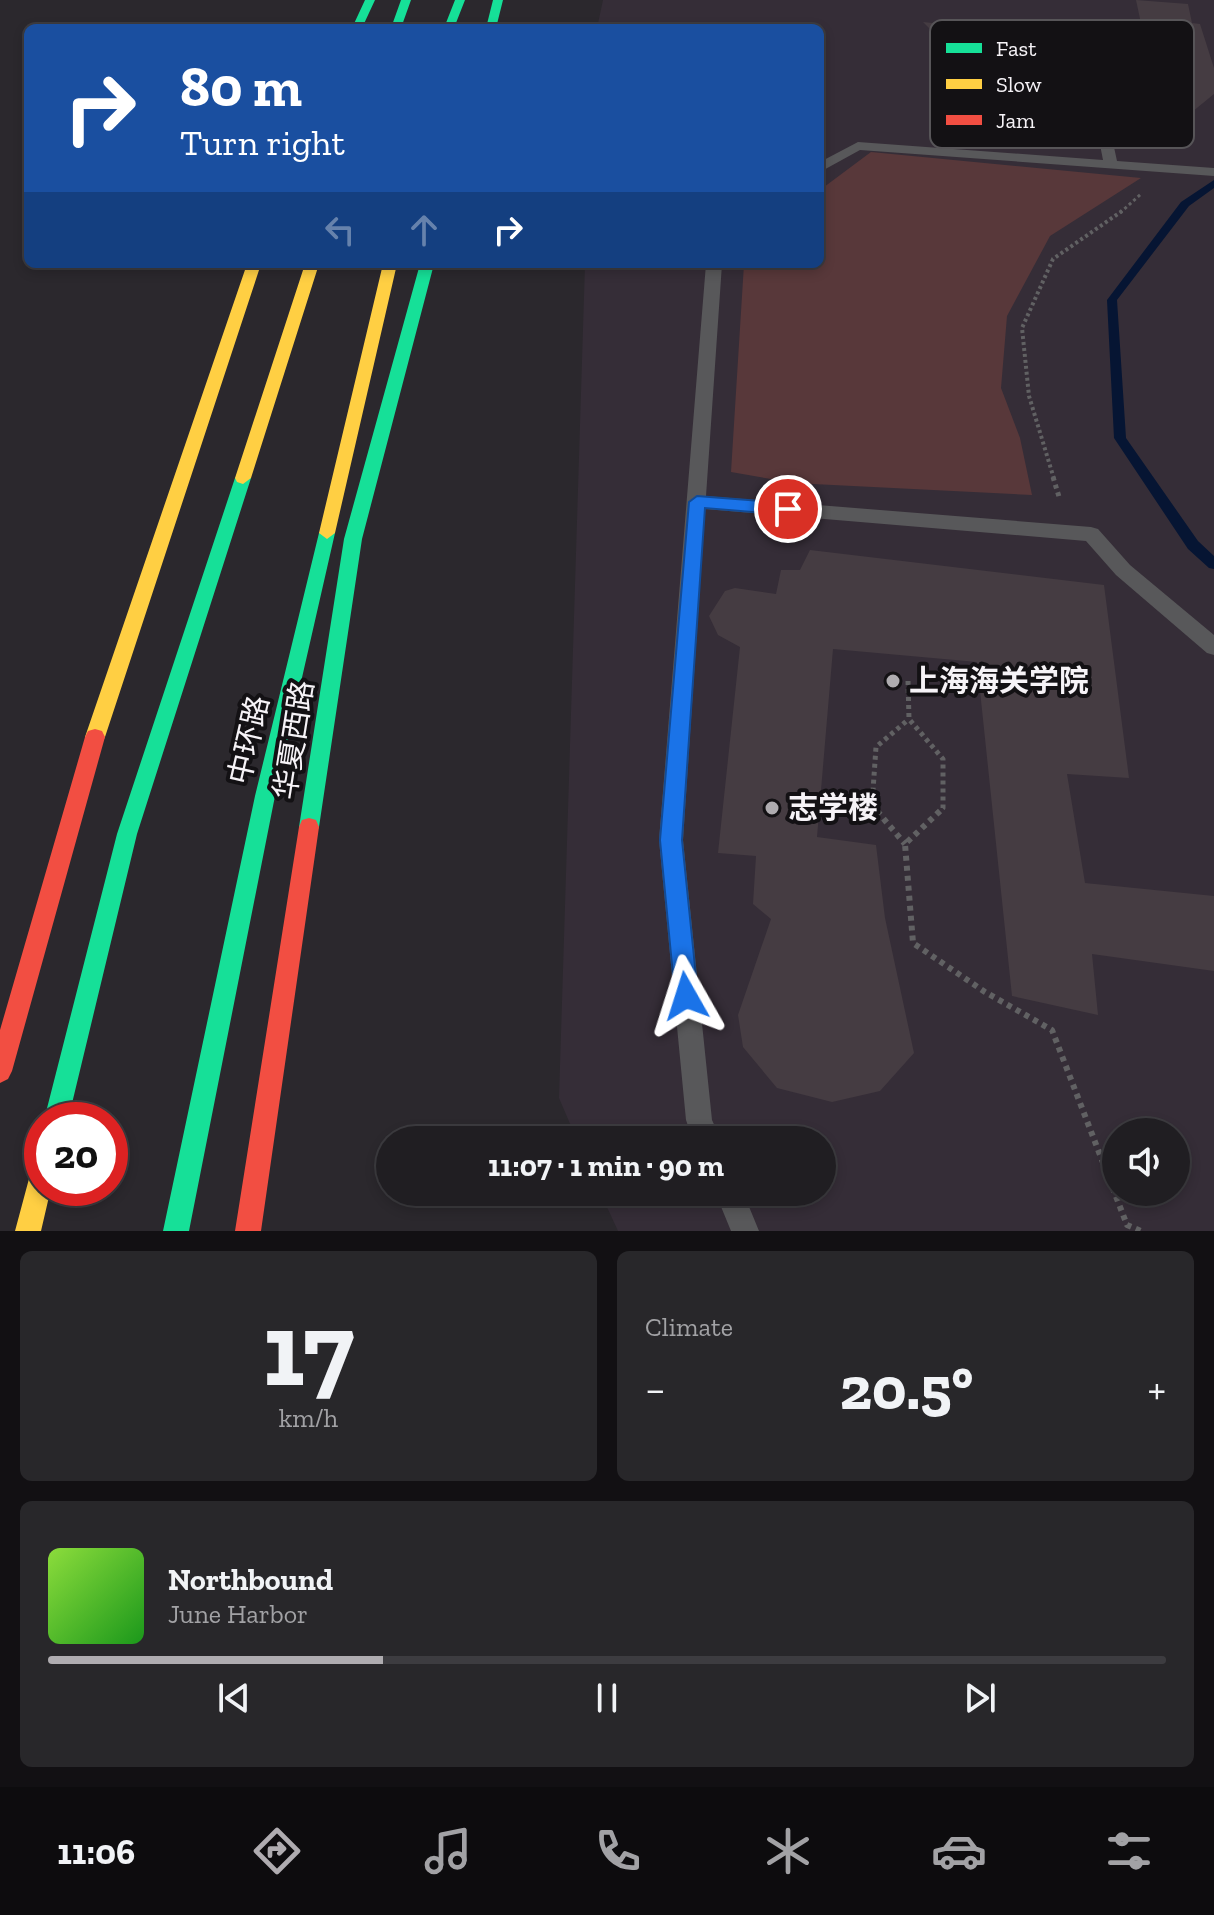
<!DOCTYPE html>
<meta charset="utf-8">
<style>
body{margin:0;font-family:"Zilla Slab","Noto Sans SC",serif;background:#28272a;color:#f1f3f6;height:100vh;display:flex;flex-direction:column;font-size:30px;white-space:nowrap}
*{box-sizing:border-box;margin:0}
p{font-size:26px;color:#a2a2a5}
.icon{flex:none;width:44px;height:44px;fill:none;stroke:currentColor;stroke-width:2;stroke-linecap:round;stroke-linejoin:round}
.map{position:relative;height:1231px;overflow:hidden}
.side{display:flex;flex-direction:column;gap:20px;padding:20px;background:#121013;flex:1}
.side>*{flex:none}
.hud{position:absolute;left:24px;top:24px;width:800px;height:244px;border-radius:12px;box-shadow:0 4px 12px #0003,0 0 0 2px #3d3c40;background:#1a4fa0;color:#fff;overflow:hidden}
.buttons{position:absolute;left:1102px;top:1118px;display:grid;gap:16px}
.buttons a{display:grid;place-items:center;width:88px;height:88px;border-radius:50%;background:#201e22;box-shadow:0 4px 12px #0003,0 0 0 2px #3d3c40;font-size:40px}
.speed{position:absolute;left:24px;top:1102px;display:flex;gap:16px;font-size:40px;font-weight:700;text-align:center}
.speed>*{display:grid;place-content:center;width:104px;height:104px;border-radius:50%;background:#201e22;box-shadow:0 4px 12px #0003,0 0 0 2px #3d3c40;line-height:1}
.speed .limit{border:12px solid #d22;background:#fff;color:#111}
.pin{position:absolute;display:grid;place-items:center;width:68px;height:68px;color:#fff;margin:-34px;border:4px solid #fff;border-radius:50%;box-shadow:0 2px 8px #0007}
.me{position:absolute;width:88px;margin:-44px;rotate:354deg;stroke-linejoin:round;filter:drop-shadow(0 0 6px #0008)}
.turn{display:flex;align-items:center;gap:28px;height:168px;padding:0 24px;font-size:36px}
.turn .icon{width:104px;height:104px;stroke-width:2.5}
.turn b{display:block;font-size:56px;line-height:68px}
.lanes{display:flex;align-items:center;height:76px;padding:0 24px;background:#0003;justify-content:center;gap:40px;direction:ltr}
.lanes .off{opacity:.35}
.big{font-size:60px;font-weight:700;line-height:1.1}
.side .tile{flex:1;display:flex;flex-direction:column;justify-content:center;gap:12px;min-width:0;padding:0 28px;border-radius:12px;background:#28272a}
.side .dial{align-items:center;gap:0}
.dial b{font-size:104px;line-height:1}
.song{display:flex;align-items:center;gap:24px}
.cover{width:96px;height:96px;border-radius:12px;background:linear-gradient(135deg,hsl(90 70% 55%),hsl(120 70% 35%))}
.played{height:8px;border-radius:4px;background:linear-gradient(90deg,#afacb0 30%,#3d3c40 30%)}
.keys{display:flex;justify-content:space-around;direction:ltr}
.heat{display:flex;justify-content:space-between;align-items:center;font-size:44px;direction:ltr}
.side .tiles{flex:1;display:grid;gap:20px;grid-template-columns:1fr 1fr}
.tile:last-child{grid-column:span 2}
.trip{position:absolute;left:376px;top:1126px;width:460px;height:80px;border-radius:40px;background:#201e22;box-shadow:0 4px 12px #0003,0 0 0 2px #3d3c40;font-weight:700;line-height:80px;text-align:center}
.tab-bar{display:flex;height:128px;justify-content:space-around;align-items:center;background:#0d0c0e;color:#a2a2a5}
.tab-bar .icon{width:56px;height:56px}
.tab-bar .on{color:#afacb0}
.tab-bar b{font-size:36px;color:#f1f3f6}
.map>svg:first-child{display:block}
</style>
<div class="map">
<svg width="1214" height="1231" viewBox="0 0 1214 1231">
<rect width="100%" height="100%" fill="#2b282d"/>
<path fill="#352d37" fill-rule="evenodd" d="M603,0h611v1231h-596l-18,-39h222v-52h-245l-18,-42 26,-834h235v-236h-223zM1116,1132h60v60h-60z"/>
<path fill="#58383a" d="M871,152l270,26 -91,58 -43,80 -6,72 19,50 12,57 -239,-12 -62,-11 13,-208h76v-74z"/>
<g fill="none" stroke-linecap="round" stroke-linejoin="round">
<path fill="#061533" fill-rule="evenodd" d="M1214,180v8l-25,18 -72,94 9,138 72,103 16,15v13l-5,-1 -21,-19 -74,-111 -7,-138 74,-98z"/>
</g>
<path fill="#453c42" d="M1136,0l52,4 4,19 8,1 14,44v26l-22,18 -57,-17 17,-20z
M923,22l73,8 34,33 -1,32 -61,-7 -5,-26z
M810,550l294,35 25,193 -62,-4 18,109 129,13v75l-122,-17 6,61 -86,-19 -35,-334 -144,-13 -16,188 59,8 9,73 29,135 -34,38 -48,11 -55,-14 -34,-41 -5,-32 33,-96 -18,-15 3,-48 -38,-3 22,-206 -22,-12 -9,-19 16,-25 10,-3 41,6 5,-24h19z"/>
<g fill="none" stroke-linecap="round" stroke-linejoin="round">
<path stroke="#616163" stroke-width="3" stroke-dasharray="3 3" stroke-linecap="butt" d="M1120,213l21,-19"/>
<path stroke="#616163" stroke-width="4" stroke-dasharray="3 3" stroke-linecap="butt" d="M1054,479l-25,-83 -7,-68 31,-69 69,-48"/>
<path stroke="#616163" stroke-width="5" stroke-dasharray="4 4" stroke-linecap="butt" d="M1053,477l7,23
M908,681l1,38 34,40v49l-5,5
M879,813l-7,-8 4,-58 33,-28"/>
<path stroke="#616163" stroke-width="6" stroke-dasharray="5 5" stroke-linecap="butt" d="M877,811l28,33
M940,811l-35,33 8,99 72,49 67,38 75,195 14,6"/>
<path fill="#58585a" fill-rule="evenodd" d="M1092,69l6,4 19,88 97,7v8l-354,-26 -40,22v-10l38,-20 245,18 -17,-87z
M706,264h16l-16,232 385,31 7,2 32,36 84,70v20l-7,-2 -91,-78 -30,-34 -381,-32 -22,331 29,280 9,20h-28l-7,-20 -27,-280z
M715,1192h28l16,39h-28z"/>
<path fill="#16e098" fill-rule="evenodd" d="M365,0h10l-13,28h-10z
M401,0h10l-10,28h-10z
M455,0h10l-11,28h-10z
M493,0h10l-7,28h-10z
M420,264h14l-72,275 -43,288 -3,7 -7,2 -7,-2 -3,-7 45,-288z
M243,472l8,6 -114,356 -69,286h-24l73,-286 118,-356z
M327,527l8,6 -60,263 -86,435h-26l92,-435 64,-263z"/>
<path fill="#ffcf43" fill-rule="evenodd" d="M247,264h14l-156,473 -3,6 -7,2 -7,-2 -3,-6z
M305,264h14l-68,214 -8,6 -6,-2 -2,-4z
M383,264h14l-62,269 -8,6 -8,-6z
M42,1163v25h9l-10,43h-26l15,-56 3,-9z"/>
<path fill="#f24e42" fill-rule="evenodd" d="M95,729l7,2 3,6 -93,334 -4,8 -8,4v-53l85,-293 3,-6z
M309,818l7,2 3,7 -58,404h-26l64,-404 3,-7z"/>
</g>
<path fill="#1a73e8" stroke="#114b97" stroke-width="2" d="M697,496l91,7 9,6 -9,6 -83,-7 -23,332 16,156 -3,8 -9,3 -8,-3 -3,-8 -15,-156 29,-338z"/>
<g fill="#afacb0" stroke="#131114" stroke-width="3">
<circle cx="893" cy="681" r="8"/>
<circle cx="772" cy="808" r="8"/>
</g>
<g text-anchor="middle" stroke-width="8" stroke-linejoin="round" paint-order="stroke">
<g font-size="30" font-weight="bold" fill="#f6f3f7" stroke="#131114" text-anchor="start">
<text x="909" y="691">上海海关学院</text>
<text x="788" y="818">志学楼</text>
</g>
<g font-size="30" fill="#f6f3f7" stroke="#131114">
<text transform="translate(249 740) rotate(-77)" y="10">中环路</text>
<text transform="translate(294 740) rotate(-81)" y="10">华夏西路</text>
</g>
</g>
<rect x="930" y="20" width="264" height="128" rx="12" fill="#131114" stroke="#575558" stroke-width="2"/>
<rect x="946" y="43" width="36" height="10" fill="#16e098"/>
<rect x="946" y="79" width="36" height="10" fill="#ffcf43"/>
<rect x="946" y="115" width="36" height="10" fill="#f24e42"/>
<g font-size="22" fill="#f6f3f7">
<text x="996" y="56">Fast</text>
<text x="996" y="92">Slow</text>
<text x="996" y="128">Jam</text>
</g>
</svg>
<div class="buttons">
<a><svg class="icon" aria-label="sound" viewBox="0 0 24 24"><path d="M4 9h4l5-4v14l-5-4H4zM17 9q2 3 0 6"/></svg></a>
</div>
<div class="speed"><div class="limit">20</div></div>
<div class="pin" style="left:788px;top:509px;background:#d93025"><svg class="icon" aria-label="arrive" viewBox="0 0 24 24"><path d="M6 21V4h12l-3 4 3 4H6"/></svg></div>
<svg class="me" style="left:686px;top:996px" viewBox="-20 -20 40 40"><path d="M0-17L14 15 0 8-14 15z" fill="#1a73e8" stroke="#fff" stroke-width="4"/></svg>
<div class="trip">11:07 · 1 min · 90 m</div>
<div class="hud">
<div class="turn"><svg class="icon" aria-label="right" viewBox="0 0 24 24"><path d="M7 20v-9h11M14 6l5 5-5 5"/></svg><div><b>80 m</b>Turn right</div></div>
<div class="lanes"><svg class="icon off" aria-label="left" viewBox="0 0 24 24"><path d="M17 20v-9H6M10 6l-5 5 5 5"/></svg><svg class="icon off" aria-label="ahead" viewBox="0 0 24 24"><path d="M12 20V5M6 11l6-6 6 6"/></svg><svg class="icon" aria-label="right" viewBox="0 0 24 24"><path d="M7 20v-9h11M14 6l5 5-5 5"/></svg></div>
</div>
</div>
<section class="side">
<div class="tiles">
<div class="tile dial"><b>17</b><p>km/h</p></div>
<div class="tile"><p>Climate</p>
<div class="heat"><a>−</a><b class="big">20.5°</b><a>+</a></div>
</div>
<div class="tile">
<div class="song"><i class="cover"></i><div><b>Northbound</b><p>June Harbor</p></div></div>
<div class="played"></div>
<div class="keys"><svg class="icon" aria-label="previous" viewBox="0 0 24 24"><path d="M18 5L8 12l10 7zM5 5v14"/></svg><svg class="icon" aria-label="pause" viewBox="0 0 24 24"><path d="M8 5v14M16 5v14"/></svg><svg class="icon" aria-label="next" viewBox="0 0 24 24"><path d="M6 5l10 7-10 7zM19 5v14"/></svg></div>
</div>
</div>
</section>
<nav class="tab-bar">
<b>11:06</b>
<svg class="icon on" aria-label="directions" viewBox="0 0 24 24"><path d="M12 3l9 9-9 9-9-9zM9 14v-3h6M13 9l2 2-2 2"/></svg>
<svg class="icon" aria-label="music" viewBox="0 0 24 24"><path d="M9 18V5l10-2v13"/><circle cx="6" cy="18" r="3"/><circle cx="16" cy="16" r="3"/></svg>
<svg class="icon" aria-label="phone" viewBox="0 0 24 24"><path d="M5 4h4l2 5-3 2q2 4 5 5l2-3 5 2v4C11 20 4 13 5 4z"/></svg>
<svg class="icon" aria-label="climate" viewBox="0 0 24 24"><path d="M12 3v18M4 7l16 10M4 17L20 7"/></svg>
<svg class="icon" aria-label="car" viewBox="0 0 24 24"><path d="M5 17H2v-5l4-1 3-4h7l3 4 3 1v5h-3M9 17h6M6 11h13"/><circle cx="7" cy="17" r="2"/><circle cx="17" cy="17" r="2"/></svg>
<svg class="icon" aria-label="filters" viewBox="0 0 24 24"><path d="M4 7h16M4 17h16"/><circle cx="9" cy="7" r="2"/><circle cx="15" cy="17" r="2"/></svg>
</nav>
